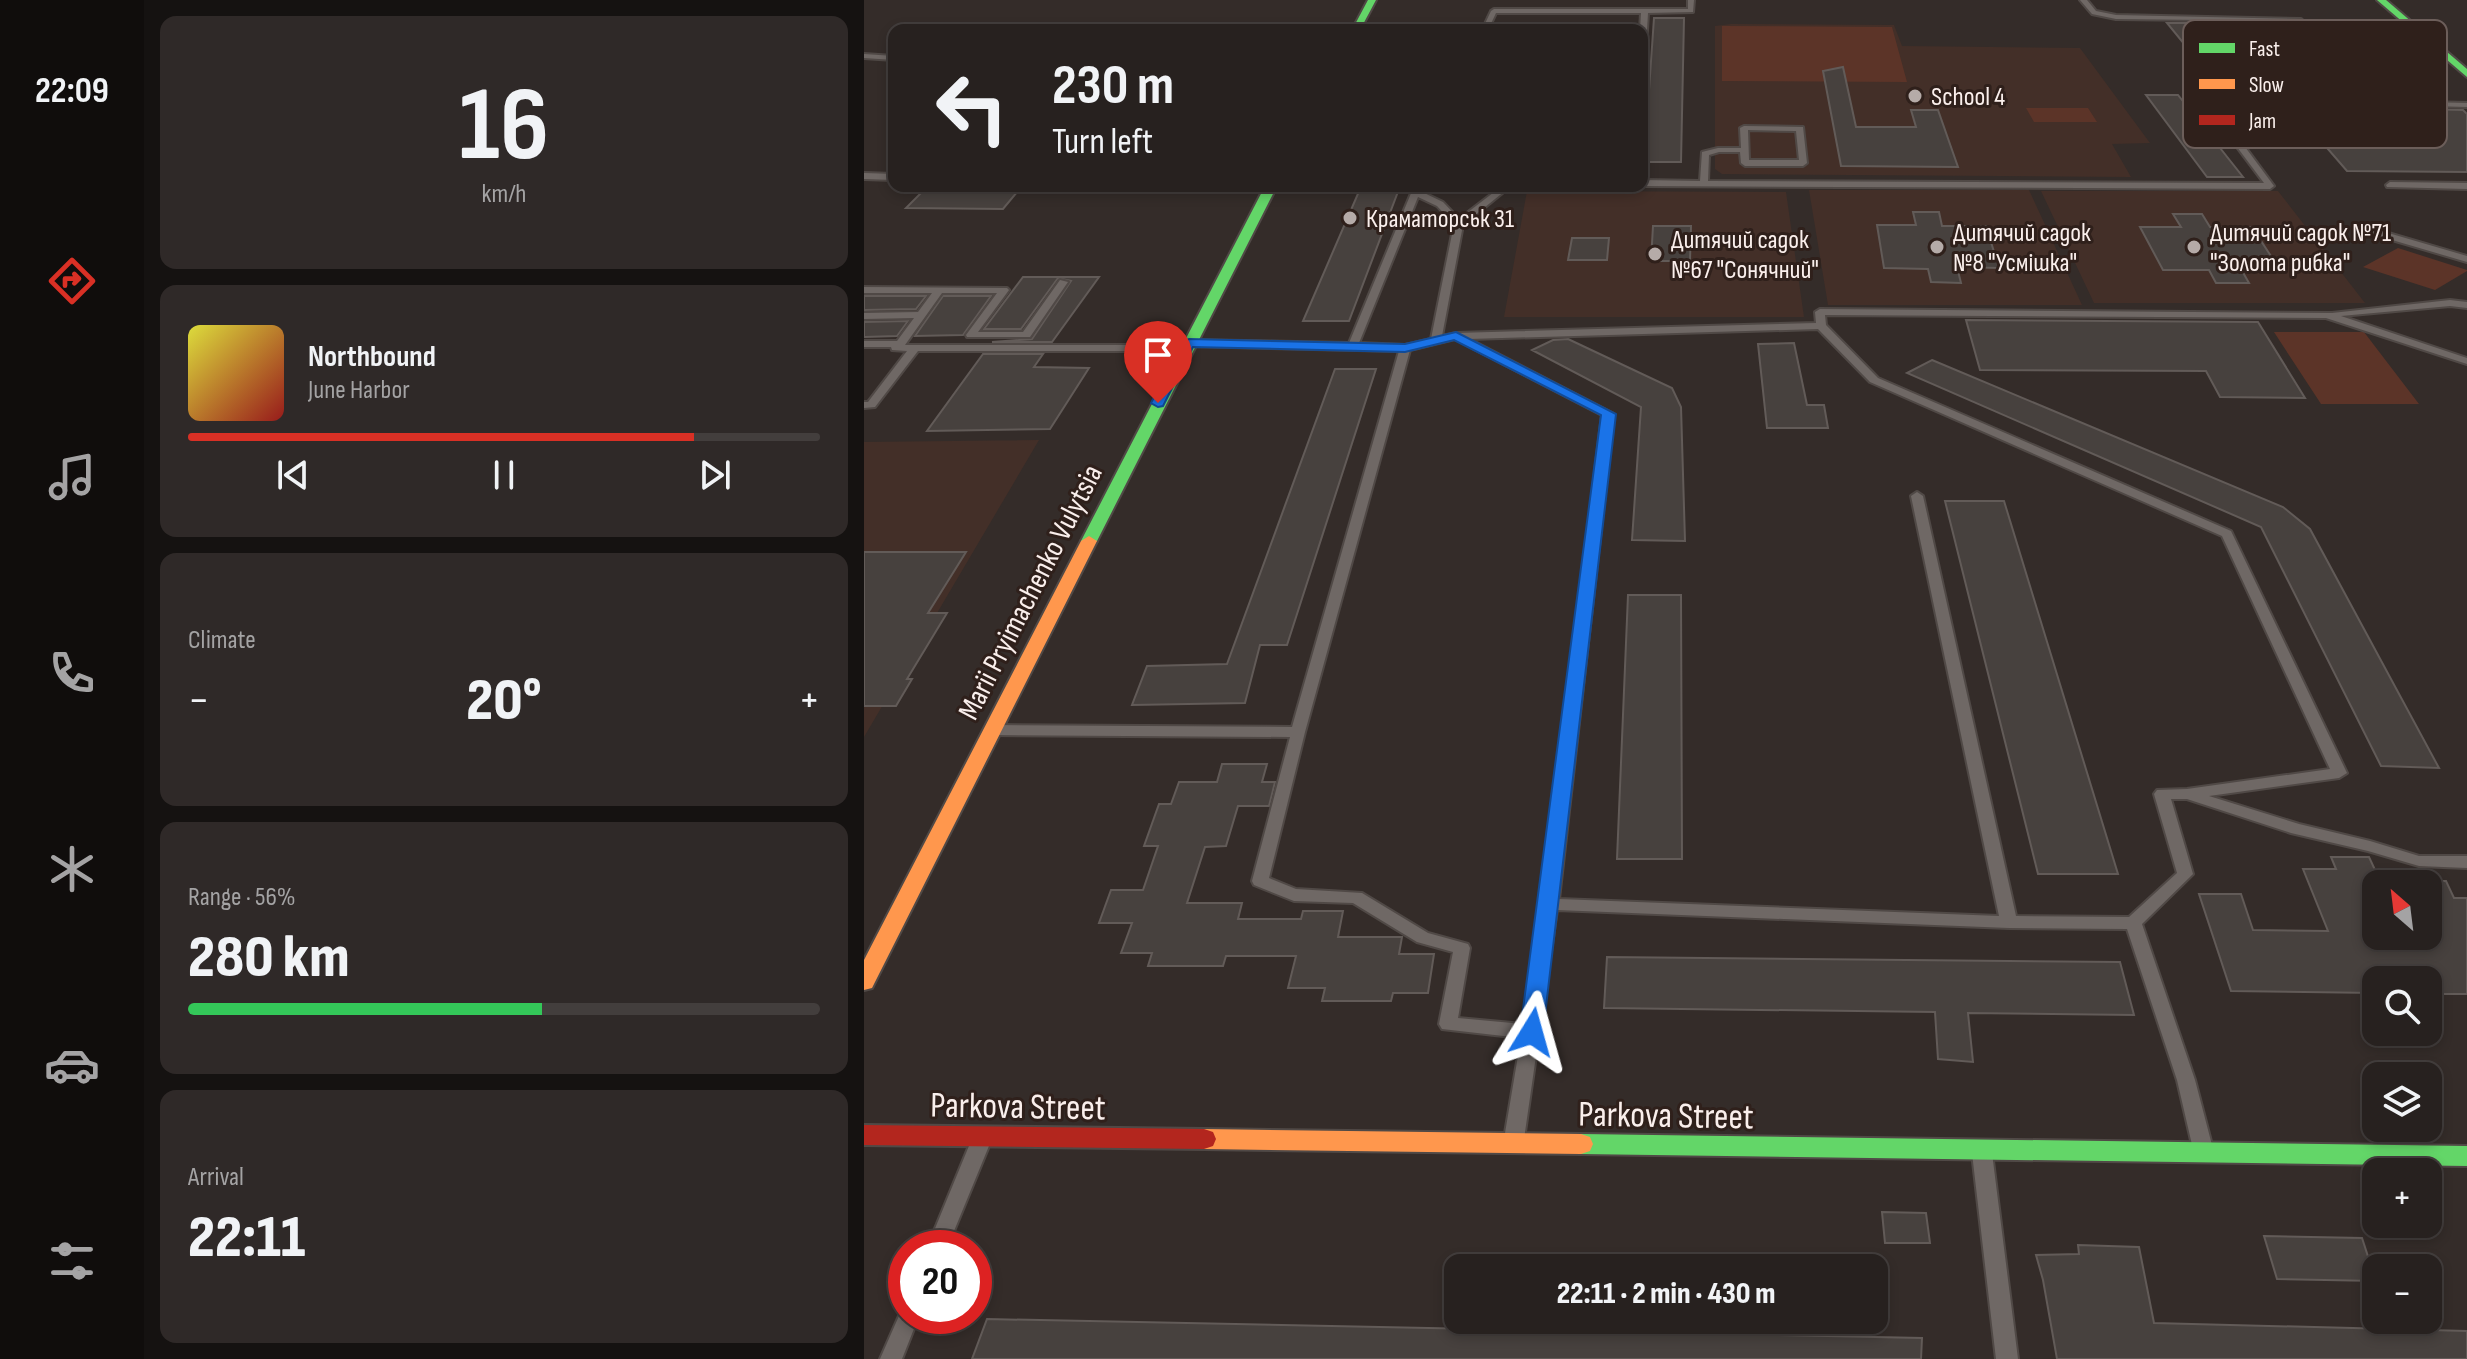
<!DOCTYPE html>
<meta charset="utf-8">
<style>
body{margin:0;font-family:"Sofia Sans Condensed",sans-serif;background:#2f2928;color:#f1f3f6;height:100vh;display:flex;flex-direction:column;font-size:30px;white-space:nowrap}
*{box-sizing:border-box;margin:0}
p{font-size:26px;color:#a4a3a4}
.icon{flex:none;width:44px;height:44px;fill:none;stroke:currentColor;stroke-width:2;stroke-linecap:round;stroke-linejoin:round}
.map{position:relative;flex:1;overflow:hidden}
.sheet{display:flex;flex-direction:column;gap:16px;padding:16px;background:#151211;width:720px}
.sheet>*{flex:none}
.top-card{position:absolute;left:24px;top:24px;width:760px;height:168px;border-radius:16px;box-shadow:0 4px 12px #0003,0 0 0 2px #433e3d;background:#27211f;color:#f1f3f6;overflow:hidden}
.needle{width:52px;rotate:332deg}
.controls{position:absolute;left:1498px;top:870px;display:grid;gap:16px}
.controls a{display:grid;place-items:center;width:80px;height:80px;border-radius:16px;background:#27211f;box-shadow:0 4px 12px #0003,0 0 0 2px #433e3d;font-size:40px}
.speed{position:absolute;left:24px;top:1230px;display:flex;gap:16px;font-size:40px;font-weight:700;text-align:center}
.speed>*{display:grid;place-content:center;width:104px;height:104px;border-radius:50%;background:#27211f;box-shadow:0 4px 12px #0003,0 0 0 2px #433e3d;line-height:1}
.speed .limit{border:12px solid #d22;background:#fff;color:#111}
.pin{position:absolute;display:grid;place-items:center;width:68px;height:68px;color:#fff;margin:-82px -34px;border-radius:50% 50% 50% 0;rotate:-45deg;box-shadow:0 0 8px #0007}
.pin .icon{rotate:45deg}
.me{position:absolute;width:88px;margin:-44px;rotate:8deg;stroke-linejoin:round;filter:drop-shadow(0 0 6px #0008)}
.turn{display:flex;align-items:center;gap:28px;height:168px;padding:0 32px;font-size:36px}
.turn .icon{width:104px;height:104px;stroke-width:2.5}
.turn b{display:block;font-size:56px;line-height:68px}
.big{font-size:60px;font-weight:800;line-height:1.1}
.sheet .tile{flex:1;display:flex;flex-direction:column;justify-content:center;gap:12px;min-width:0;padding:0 28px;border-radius:16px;background:#2f2928}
.sheet .dial{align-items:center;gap:0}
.dial b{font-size:104px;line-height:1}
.song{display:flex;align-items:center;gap:24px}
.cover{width:96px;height:96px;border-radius:12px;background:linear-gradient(135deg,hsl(60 70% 55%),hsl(0 70% 35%))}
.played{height:8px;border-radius:4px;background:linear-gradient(90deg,#d93025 80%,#433e3d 80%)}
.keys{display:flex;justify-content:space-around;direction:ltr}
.heat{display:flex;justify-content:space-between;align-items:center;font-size:44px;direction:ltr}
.charge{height:12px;border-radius:6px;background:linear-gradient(90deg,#34c759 56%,#433e3d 0)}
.trip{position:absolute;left:580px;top:1254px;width:444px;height:80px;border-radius:16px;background:#27211f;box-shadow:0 4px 12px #0003,0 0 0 2px #433e3d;font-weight:800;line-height:80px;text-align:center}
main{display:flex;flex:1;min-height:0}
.tabs{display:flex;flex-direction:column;width:144px;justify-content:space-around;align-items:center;background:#100d0c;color:#a4a3a4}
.tabs .icon{width:56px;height:56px}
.tabs .selected{color:#d93025}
.tabs b{font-size:36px;color:#f1f3f6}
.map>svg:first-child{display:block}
</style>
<main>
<nav class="tabs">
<b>22:09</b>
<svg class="icon selected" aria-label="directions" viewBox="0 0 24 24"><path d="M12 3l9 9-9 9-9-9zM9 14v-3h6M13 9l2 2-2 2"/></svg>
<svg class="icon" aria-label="music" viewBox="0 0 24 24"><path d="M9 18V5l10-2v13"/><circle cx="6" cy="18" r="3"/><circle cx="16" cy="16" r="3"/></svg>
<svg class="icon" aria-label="phone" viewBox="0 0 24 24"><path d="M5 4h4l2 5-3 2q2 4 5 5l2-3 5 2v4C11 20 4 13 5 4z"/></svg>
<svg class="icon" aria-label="climate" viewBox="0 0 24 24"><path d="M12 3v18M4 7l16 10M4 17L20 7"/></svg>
<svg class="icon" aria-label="car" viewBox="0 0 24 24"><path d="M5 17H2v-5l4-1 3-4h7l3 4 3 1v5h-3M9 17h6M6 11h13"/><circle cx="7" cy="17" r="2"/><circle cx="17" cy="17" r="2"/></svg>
<svg class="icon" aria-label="filters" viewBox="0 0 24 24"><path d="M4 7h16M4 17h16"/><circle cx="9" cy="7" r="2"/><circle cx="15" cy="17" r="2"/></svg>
</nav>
<section class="sheet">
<div class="tile dial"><b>16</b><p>km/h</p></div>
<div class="tile">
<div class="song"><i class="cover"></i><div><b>Northbound</b><p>June Harbor</p></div></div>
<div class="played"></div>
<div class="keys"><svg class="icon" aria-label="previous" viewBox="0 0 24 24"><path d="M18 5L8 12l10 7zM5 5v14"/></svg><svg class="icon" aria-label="pause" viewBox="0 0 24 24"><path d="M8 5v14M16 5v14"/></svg><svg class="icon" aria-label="next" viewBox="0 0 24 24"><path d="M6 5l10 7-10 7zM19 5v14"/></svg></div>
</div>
<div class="tile"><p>Climate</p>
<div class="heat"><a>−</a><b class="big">20°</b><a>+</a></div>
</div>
<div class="tile"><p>Range · 56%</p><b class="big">280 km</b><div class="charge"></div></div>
<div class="tile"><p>Arrival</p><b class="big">22:11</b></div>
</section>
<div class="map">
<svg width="1603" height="1359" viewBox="0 0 1603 1359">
<rect width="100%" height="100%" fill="#342c29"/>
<path fill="#432f28" d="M867,24l163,1 8,21 178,2 70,95 -38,1 19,33 -409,-3 -7,-5v-143z
M945,190h220l53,115h-254z
M663,191l259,1 18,125h-300z
M1177,191h237l87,112h-271z
M175,440l-175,297v-295z"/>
<path fill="#5c3428" d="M858,26l170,1 15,55 -185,-1z
M1162,108h62l9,14h-63z
M1534,248l69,22v1l-32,19 -72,-23z
M1410,332h90l55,72h-98z"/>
<path fill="#47413e" stroke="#625b58" stroke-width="2" d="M790,18h30l-3,144h-37z
M1303,23h28l61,71h-31z
M979,67l13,60h60l-5,-17h27l20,57 -117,-1 -18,-95z
M1282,95h32l65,82h-36z
M1559,109l40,1 4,4v58l-120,-1 -52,-60h131z
M64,186h94l-19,23 -97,-1z
M496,189h39l-50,132h-46z
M1049,212h26l3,14h44l13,42 -42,-1 4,16 -30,-1 -3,-13 -44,-1 -7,-43h39z
M1309,214h29l8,13h42l28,43 -39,-1 8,14h-33l-7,-13h-46l-23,-43h41z
M789,226h38l-1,35h-39z
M708,238h37l-2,22h-39z
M159,277h76l-47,65h-60l40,-3 39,-58 -13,-3 -37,51h-37z
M0,296h62l-10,13 -52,1z
M79,296h48l-28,39 -48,1z
M1102,320l292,2 47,76 -85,-1 -14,-26 -226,-1z
M44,321l-11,15 -33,1v-15z
M704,339l104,49 9,19 4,134 -53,-1 9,-133 -109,-57 21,-10z
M930,343l13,62h17l4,23h-61l-9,-84z
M119,354h60l-9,13 55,1 -39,61 -123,2z
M1068,360l351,147 27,22 129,239 -58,-2 -120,-239 -354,-154z
M471,369h41l-89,276h-27l-15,58 -113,2 15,-39 80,-2z
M1081,501h59l114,373h-80z
M0,552h102l-38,61h19l-40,66h5l-16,27h-32z
M764,595h53l1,264h-65z
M358,764h45l-5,18h13l-6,24h-31l-12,40 -21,1 -18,56h55l-4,16h63l2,-8h40l-5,26h64l-3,17h35l-6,39h-35l-2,8h-69l3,-13h-37l8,-32h-70l-3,10h-75l4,-13h-31l11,-30h-33l12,-33h32l15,-44h-14l15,-42h12l8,-22h38z
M1467,857h38l7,15v64h52v-55h18l8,17h13v96h-39v-14h-52v13l-145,-2 -32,-97h42l12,36 75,1 -25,-62h33z
M743,957l513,5 14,53 -166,-2 5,49 -35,-3 -3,-47 -331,-4z
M1018,1212l44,1 4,30h-45z
M1400,1236l98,2 14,43 -99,-2z
M1214,1245l61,2 15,76 313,8v28h-410l-14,-79 -7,-25 43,-1z
M123,1319l935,19 -1,21h-949z"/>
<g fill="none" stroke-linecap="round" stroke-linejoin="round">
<g stroke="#504946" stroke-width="4">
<path id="lane" d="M824,0h6l-1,12 -45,1 -2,34 -4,2v-19h-2l1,-17h-145l-8,17h-6l9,-19 3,-2h194z
M1216,0h7l9,11 20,4 185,4 86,82 80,2v4l-185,-5 -24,4 -44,-1 60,81 -4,3 -628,-3v-6l58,1 2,-29 16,-4h23l-1,-20 4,-2 59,1 4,36 -4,3h-58l-4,-3 -1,-11h-21l-10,3 -1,26 556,2 -60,-80 4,-2 50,1 19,-3 -71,-79 -90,-1 -24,-5zM1349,21l84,1 81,78 -94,-2zM884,130l48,1 3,29h-50z
M0,54l30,2v4l-30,-2z
M0,173l30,1v6l-30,-1z
M1526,182l77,1v6l-80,-2 -1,-2z
M550,186h8l-2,5 23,11 16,17 43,-33h9l-48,39 -21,111 14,-3 360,-10 -1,-11 5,-3 512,4 118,-13 17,2v6l-17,-2 -109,10 126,42v6l-141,-46 -501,-3 1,10 52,53 353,153 116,242 -8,5 -130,18 90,28 71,17 49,15h48v12l-48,-2 -51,-15 -77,-18 -104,-34h-16l22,75 -51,50 53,156 18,69 -3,6 -7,2 -7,-2 -3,-6 -16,-69 -50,-151 -118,-1 -452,-18 -33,229 -3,6 -7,2 -7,-2 -3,-6 17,-101 -79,-9 -3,-5 14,-72 -36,-10 -64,-39 -59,-2 -40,-16 -2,-4 38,-144 -296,-2 -7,-5 7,-5 298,2 107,-376 -209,-5v4l-4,1h-268l-43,56 -11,1v-6h4l39,-51 -15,-1 -1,-3h-27v-6h33l17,-23 -50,1v-6l54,-1 14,-19h-68v-6l143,1 2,2 -31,42h45l37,-52 8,2 -38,55h-63l-1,-2 31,-42h-55l-37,52h281v-4l4,-1 159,3zM554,197l19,9 17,18 -23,115 -26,6 -46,-2zM954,329l52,53 352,154 108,233 -143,20 -30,1 -3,4 23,79 -48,44 -113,-1 -93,-420 -6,-4 -6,4 88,420 -440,-17 55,-485 -145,-75zM591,339l147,76 -60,489 -19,120 -65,-6 12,-70 -2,-4 -40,-11 -66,-40 -66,-4 -27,-11 36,-146 105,-382z
M1497,225l106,31v6l-109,-32v-4z
M117,1133l7,2 3,6 -44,107h-20l44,-107 3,-6z
M1118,1145l7,2 3,6 26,206h-22l-24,-206 3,-6z
M42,1308v8h13l-17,43h-22l22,-50z"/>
</g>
<g stroke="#504946" stroke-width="4">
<path id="fast" d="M504,0h8l-16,30h-8z
M1513,0h9l81,69v8z
M401,186h12l-180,355 -8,5 -6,-2 -2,-3z
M717,1134l886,12v20l-886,-12 -9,-3 -3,-7 3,-7z"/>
</g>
<g stroke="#504946" stroke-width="4">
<path id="slow" d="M225,536l8,5 -222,441 -3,6 -8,2v-30l217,-419z
M340,1129l377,5 9,3 3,7 -3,7 -9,3 -377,-5 -9,-3 -3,-7 3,-7z"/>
</g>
<g stroke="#504946" stroke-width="4">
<path id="jam" d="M0,1125l340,4 9,3 3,7 -3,7 -9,3 -340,-4z"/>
</g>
<use href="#lane" fill="#6f6865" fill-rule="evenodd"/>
<use href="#fast" fill="#63d668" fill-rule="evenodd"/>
<use href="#slow" fill="#ff974d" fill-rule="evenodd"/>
<use href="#jam" fill="#b3261e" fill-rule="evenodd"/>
</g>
<path fill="#1a73e8" stroke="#114b97" stroke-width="2" d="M592,332l160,82 -73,618 -3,6 -8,3 -9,-3 -3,-6 81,-617 -147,-75 -49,12 -212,-5 -30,59 -5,1 -7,-4 31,-60 7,-4 216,5z"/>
<g fill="#b5aba8" stroke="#2f201b" stroke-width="3">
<circle cx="1051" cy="96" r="8"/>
<circle cx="486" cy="218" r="8"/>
<circle cx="1073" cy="247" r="8"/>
<circle cx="1330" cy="247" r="8"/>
<circle cx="791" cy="254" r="8"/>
</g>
<g text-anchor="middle" stroke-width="6" stroke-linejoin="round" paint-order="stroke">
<g font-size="26" fill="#faefec" stroke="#2f201b" text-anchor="start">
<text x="1067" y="105">School 4</text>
<text x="502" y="227">Краматорськ 31</text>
<text x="1089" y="241">Дитячий садок<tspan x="1089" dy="30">№8 "Усмішка"</tspan></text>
<text x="1346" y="241">Дитячий садок №71<tspan x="1346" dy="30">"Золота рибка"</tspan></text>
<text x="807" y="248">Дитячий садок<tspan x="807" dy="30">№67 "Сонячний"</tspan></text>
</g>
<g font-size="30" fill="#faefec" stroke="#2f201b">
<text transform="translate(166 592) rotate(-63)" y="10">Marii Pryimachenko Vulytsia</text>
</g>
<g font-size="36" fill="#faefec" stroke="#2f201b">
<text transform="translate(154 1105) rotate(1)" y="13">Parkova Street</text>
<text transform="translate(802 1114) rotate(1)" y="13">Parkova Street</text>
</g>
</g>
<rect x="1319" y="20" width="264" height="128" rx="12" fill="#2f201b" stroke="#6c5e5a" stroke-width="2"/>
<rect x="1335" y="43" width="36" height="10" fill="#63d668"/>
<rect x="1335" y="79" width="36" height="10" fill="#ff974d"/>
<rect x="1335" y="115" width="36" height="10" fill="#b3261e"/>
<g font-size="22" fill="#faefec">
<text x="1385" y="56">Fast</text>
<text x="1385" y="92">Slow</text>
<text x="1385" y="128">Jam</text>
</g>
</svg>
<div class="controls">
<a><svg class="needle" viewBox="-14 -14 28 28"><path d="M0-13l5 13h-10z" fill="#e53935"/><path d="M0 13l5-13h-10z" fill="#a4a3a4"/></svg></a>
<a><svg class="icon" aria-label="search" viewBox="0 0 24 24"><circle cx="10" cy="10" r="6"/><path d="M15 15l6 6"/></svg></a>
<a><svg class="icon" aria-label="layers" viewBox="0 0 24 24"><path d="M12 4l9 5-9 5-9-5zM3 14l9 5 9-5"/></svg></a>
<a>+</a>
<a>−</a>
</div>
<div class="speed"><div class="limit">20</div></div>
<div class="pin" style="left:294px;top:403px;background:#d93025"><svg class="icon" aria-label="arrive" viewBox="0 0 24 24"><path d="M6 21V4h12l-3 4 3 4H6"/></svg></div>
<svg class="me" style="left:668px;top:1032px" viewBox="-20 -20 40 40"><path d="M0-17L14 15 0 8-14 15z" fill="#1a73e8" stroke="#fff" stroke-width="4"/></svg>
<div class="trip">22:11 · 2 min · 430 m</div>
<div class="top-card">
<div class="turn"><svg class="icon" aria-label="left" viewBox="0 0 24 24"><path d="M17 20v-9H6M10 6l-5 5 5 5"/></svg><div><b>230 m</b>Turn left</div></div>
</div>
</div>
</main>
